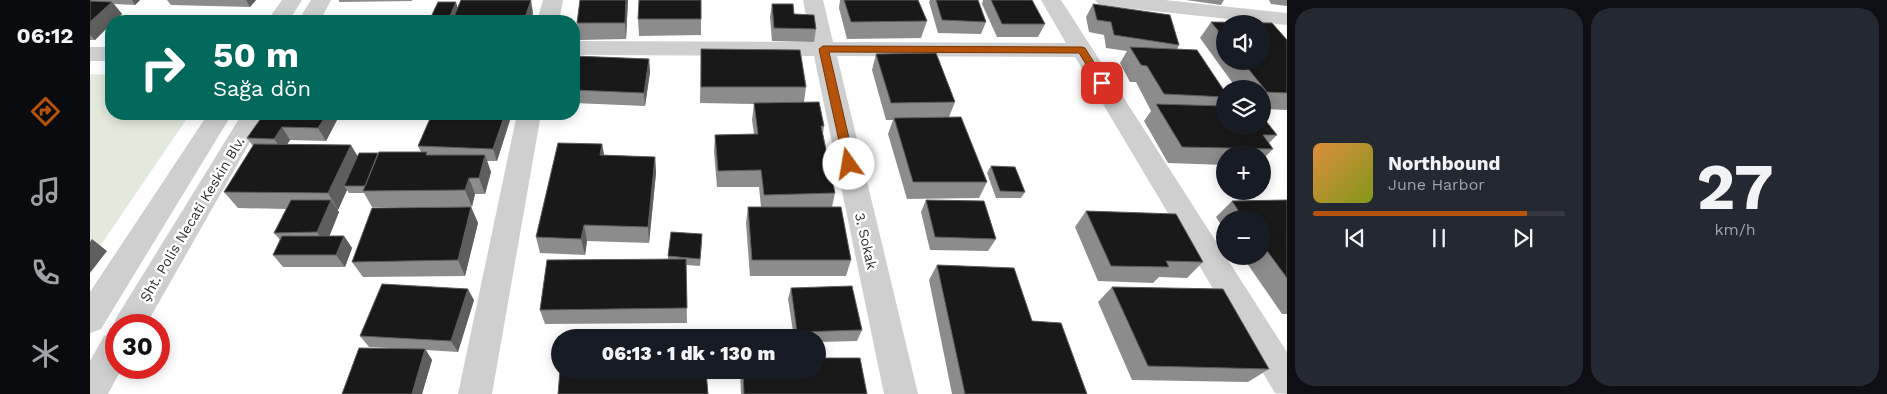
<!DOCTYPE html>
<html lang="tr">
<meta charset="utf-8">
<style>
body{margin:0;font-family:"Work Sans",sans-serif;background:#242831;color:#f1f3f6;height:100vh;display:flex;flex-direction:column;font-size:19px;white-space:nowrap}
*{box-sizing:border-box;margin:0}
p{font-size:16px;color:#9ea1a6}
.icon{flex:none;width:28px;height:28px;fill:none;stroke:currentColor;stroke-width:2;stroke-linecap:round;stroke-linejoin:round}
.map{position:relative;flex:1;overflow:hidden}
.details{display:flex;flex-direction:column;gap:8px;padding:8px;background:#0d0f14;width:600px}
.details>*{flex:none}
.guide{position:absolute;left:15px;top:15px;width:475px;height:105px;border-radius:20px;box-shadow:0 2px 12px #0003;background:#00695c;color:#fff;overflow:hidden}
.fabs{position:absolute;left:1126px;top:15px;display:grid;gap:10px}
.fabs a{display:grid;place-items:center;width:55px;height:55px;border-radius:50%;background:#171b24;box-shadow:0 2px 12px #0003;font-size:25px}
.speed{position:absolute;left:15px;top:314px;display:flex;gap:10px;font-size:25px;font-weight:700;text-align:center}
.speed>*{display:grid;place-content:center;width:65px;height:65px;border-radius:50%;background:#171b24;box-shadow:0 2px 12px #0003;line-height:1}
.speed .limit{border:8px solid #d22;background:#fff;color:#111}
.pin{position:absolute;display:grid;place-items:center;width:42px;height:42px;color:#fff;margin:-21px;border-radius:10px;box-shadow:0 2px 8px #0006}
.me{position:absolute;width:55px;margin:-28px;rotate:347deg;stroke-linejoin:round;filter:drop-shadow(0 0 4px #0008)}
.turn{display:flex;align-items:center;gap:18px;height:105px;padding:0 25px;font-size:22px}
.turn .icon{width:65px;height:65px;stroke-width:2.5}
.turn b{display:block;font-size:35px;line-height:42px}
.details .widget{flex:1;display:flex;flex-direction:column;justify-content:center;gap:8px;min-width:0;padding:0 18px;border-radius:20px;background:#242831}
.details .dial{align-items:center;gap:0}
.dial b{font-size:65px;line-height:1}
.song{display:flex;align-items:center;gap:15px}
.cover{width:60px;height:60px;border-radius:8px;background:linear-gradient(135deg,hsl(30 70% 55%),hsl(70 70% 35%))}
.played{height:5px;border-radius:2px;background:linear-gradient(90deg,#b45309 85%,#363941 85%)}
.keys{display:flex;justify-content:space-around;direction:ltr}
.details .tiles{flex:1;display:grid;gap:8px;grid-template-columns:repeat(2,1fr)}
.trip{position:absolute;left:461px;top:329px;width:275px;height:50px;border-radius:25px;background:#171b24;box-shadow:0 2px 12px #0003;font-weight:800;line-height:50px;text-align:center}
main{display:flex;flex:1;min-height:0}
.menu{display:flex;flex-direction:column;width:90px;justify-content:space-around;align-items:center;background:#090b0e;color:#9ea1a6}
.menu .icon{width:35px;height:35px}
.menu .on{color:#b45309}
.menu b{font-size:22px;color:#f1f3f6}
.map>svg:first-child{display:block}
</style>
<main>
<nav class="menu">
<b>06:12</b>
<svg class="icon on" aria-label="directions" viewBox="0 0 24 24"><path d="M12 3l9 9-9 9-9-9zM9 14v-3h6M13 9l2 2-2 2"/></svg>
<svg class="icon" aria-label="music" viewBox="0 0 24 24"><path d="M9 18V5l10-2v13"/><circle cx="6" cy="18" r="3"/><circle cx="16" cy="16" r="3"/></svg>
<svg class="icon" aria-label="phone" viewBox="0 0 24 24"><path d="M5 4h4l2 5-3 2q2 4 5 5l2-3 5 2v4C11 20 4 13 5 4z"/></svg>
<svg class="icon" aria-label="climate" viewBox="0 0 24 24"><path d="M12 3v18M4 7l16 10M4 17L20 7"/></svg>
</nav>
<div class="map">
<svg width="1197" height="394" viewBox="0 0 1197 394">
<rect width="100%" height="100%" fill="#fff"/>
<path fill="#e3e9dc" d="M0,74l21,1v39h79l-100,147z"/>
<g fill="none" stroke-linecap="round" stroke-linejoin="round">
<path fill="#cfcfcf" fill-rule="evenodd" d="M453,0h20l-4,21h-22z
M713,0h20l10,42 233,1 -25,-43h20l226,352v42l-12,-1 -200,-336 -238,-1 81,338h-34l-70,-338 -240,-1v-14l237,1z
M1005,0h70l122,13v12l-182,-19 -7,-2z
M0,47h21v14h-21z
M427,114h24l-49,280h-34z"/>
<path fill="#cfcfcf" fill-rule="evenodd" d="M192,0h20l-13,21h-22z
M221,0h20l-11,21h-22z
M118,114h24l-131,215 -11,4v-41z
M152,114h24l-120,211h-30v7l-3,-7 5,-10z
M26,332v36h6l-14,26h-18v-33l14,-25z"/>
</g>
<path fill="#8c8c8c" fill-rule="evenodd" d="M0,0h50l-5,5 -21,-1 8,10 -7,7h-4v3l-16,16h-5z
M77,0h89l-6,7 -79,-2z
M249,0h73v1l-73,1z
M490,0h48l-2,39 -46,1 -3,-17z
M750,0h78l9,21 -6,17 -74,1 -8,-31z
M840,0h48l8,22 -5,12 -43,-1 -9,-31z
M893,0h49l13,24 -7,13h-41l-15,-33z
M1096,0h38l-3,5z
M1179,0h18v6l-16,-2z
M682,4l22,10 22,15 -2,13 -42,-1 -2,-24z
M1003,4l86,41 -2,4 48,43v10l-4,4 56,29 -8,8 4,6 -11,11v-6h-37v11l-57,-2 -24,-42 7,-10 -15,-29h-6l-10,-19 7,-12 -21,-3 -2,-13 -15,-3 -3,-15z
M548,19h63v16l-62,1z
M1121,22l61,1 15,17v70l-25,-1v-20h-25l-37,-51zM1135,24h37v37h-37z
M611,49l105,38 -2,15 20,24 -1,8 12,59 -3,14 19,53 -5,16h-96l-4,-53 2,-16h13l-2,-20h-42l-3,-35 1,-17 39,-1 -2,-14 2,-16 -54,-1z
M786,54l79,48 -6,15 38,65 -8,16 -72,1 -19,-65 5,-14h-7l-14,-50z
M484,56l75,3 1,13 -5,34 -71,-3z
M174,114l73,6 -11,21 -36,-1 -3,4 71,13 63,-5 -3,-6 92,-26 -13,41h-10l4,11 -6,22h-10l-4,13 7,16 -13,53 -102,1 -11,-15 113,-55h-93l-8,-14h-15l-2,-3 -9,20h-1l2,2 -10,24h15l8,12 -7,19h-62l-10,-12 7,-15 -6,-7 12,-24 -48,-1 -14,-16 29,-46 -6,-8z
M512,144l2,11 51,2 1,16 -7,70 -62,-2 -2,14 -45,-2 -4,-16z
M901,166l34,26 -4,6h-25l-9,-25z
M836,200l70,39 -8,12 -58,-1 -9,-38z
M1197,200v114h-5l-40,-58h20v-37h-37v12l-9,-14 16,-16z
M996,211l117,51 -16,16 -28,-1 -6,6 -55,-2 -23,-54z
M612,241l-2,25 -14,-1 1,58 -142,1 -5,-14 128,-51v-3z
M847,265l95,56 55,73h-135l-23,-114z
M1022,287l157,82 -21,13 -116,-2 -34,-78z
M701,288l71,42 -5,11 -39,1v-4h-24l-6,-39z
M384,300l-16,52 -32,-2 6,10 -10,34h-80l67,-45 -40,-2 -9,-11z
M650,370h78l49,24h-126z"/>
<path fill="#5e5e5e" d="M42,0h8l-5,5z
M156,0h10l-6,7z
M441,0l2,13 -2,8h-7z
M536,0h2l-2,39 -1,-16z
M22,2l10,12 -7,7h-4v3l-16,16 -5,-5v-13z
M366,2l2,7 -5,12h-5z
M559,59l1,13 -5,34 -1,-13z
M237,114h7l3,6 -11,21 -8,-13z
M415,114h4l1,6 -13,41 -4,-12z
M192,127l8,13 -7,11 -9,-12z
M512,144l3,17 -5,-6z
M261,145l10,17 -17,24 3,4 -9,20 -10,-17z
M395,155l6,17 -6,22 -6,-16z
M565,157l1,16 -7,70 -1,-16z
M379,178l6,16 -3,13 -7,-17z
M241,200l8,12 -13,33 -9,-13z
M381,207l7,16 -13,53 -7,-16z
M494,225l3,16 -2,14 -4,-16z
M254,236l8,12 -7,19 -9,-12z
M2,239l15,12 -17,22v-31z
M378,289l6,11 -16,52 -7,-11z
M335,349l7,11 -10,34h-10z"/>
<path fill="#191919" stroke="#5e5e5e" d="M371,0h70l-7,21h-72z
M490,0h46l-1,23h-48z
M549,0h62v19h-63z
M754,0h74l9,21 -76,1z
M846,0h42l8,22 -44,-2z
M901,0h41l13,24h-43z
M0,1l22,1 -22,20z
M348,2h18l-8,19h-19z
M682,4h21l1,10 20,1 2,14 -42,-1z
M1003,4l77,11 9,30 -65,-10 -3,-13 -14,-2z
M1121,22l61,1 15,17v53l-20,-1 -25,-31h20v-37h-37v15z
M1040,47l67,3 28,42v5l-61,-3 -17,-28 -6,-1z
M611,49l99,1 6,37h-105z
M846,53l19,49 -64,1 -15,-49z
M484,56l75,3 -5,34 -70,-3z
M729,102l5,24h-3l14,67 -71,2 -3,-25 -43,1 -3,-36 43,-1 -4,-31z
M1066,104l69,2v20h37v-10l15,19h-14l10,14 -91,-2z
M174,114h63l-9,14 -36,-1 -8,12 -27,-1z
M342,114h73l-12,35 -75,-3z
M871,117l26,65h-74l-19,-64z
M468,143l44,1 -2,11 55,2 -7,70 -64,-2 -3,14 -45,-2z
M164,144l97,1 -23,48 -104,-1z
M289,152h48l-1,3h59l-6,23h-10l-4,12 -102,1z
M269,153h19l-13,33h-21z
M901,166l24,1 10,25 -25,-1z
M201,200h40l-14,32 -43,1z
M836,200l58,1 12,38 -61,-2z
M1197,200v78l-25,-34v-25h-18l-12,-18z
M381,207l-13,53 -106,2 20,-54z
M658,207h93l10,53h-99z
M996,211l90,3 27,48 -37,-1 3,6 -58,-1z
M581,232l31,2 -2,25 -32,-3z
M192,236h62l-8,19h-63z
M596,259l1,49 -147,2 7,-50z
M847,265l77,3 18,53 29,2 26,71h-122z
M292,284l86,5 -17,52 -91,-5z
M762,286l10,44 -65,2 -6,-44z
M1022,287l111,2 46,80 -121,-3z
M614,332v6h-120z
M269,348l66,1 -13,45h-70z
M728,358h42l7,36h-123l-1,-24h75z
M470,370h146l2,24h-150z"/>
<path fill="#b45309" stroke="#753606" d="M733,46l259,1 3,1 22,35 -2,2h-6l-20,-32 -250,-1 26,112 -6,4 -5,-4 -25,-115z"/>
<g text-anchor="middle" stroke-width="5" stroke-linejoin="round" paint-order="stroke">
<g font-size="14" fill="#323232" stroke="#fff">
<text transform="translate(102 219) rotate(-59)" y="5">Şht. Polis Necati Keskin Blv.</text>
<text transform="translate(776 241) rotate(77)" y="5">3. Sokak</text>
</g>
</g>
</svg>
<div class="fabs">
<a><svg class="icon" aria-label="sound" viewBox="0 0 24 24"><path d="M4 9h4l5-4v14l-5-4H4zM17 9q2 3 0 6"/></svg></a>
<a><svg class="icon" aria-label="layers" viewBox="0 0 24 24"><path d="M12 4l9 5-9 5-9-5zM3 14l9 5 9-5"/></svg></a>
<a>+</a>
<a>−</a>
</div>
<div class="speed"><div class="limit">30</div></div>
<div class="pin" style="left:1012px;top:83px;background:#d93025"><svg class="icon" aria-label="arrive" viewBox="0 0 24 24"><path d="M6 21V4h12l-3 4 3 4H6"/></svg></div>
<svg class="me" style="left:759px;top:164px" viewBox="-20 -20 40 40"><circle r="19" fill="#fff"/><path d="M0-13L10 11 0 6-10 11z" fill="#b45309"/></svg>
<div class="trip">06:13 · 1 dk · 130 m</div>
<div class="guide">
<div class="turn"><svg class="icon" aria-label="right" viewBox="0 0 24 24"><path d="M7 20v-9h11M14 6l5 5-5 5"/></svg><div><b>50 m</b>Sağa dön</div></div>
</div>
</div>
<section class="details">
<div class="tiles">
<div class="widget">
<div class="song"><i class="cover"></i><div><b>Northbound</b><p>June Harbor</p></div></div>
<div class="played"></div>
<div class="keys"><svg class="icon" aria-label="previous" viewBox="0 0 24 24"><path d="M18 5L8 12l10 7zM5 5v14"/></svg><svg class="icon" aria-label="pause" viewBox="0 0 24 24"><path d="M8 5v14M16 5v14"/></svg><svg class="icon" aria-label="next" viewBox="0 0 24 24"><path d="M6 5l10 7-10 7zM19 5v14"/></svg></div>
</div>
<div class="widget dial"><b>27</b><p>km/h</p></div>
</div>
</section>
</main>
